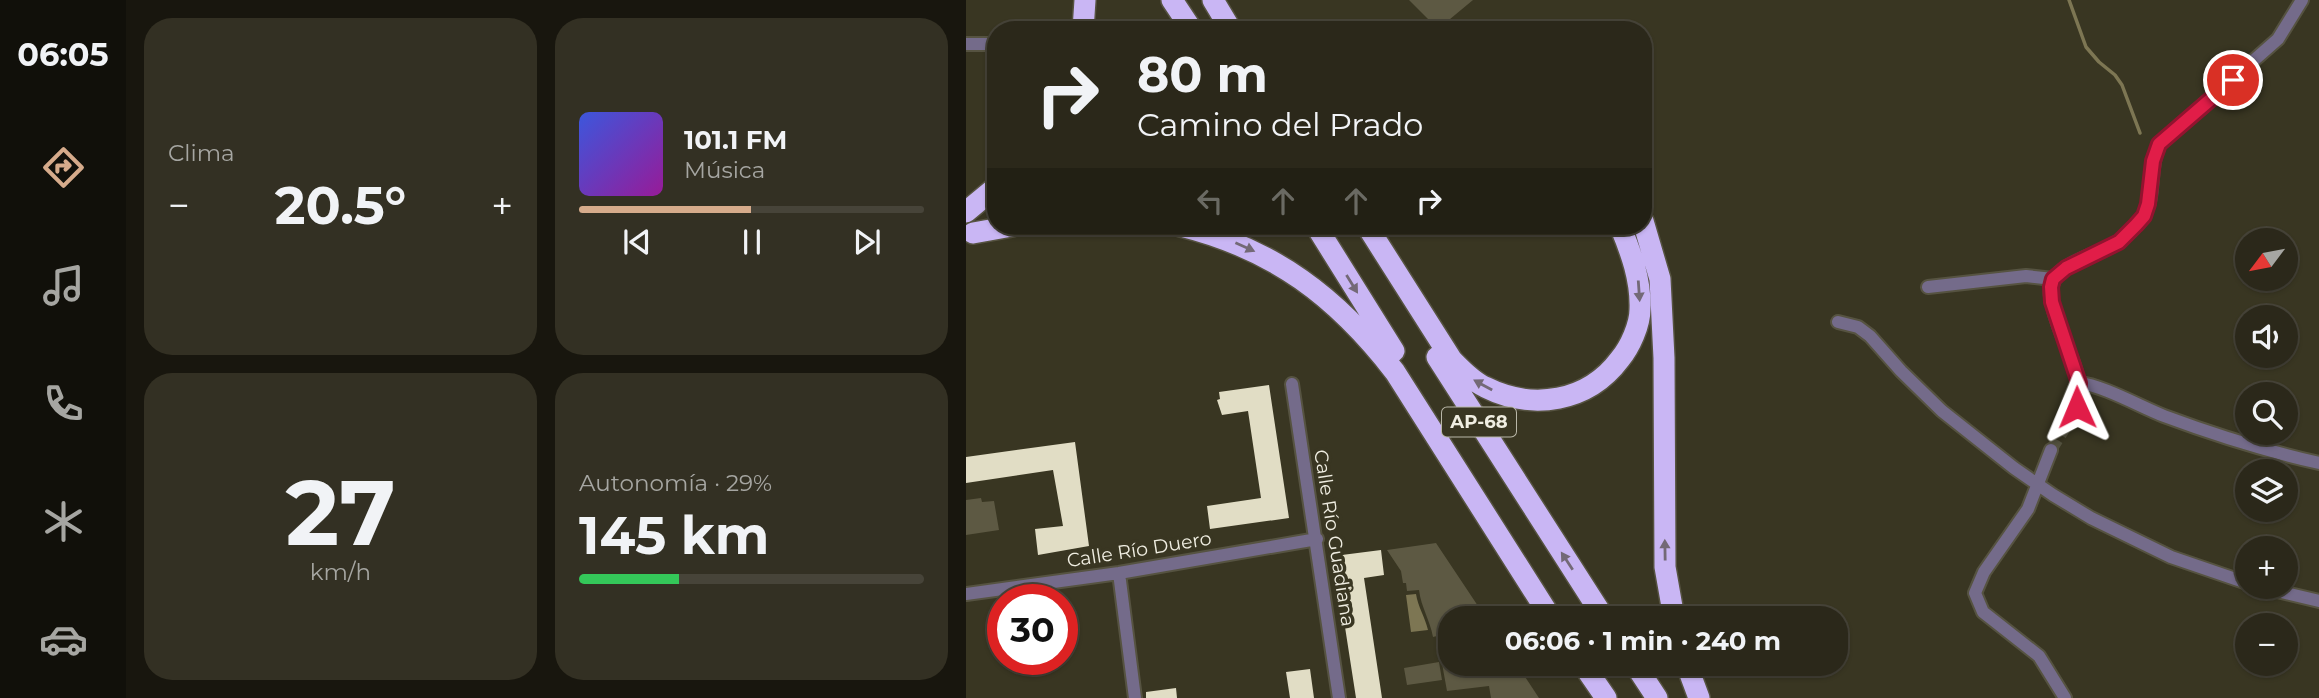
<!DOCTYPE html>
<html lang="es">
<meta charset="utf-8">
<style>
body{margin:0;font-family:Montserrat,sans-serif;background:#333023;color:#f1f3f6;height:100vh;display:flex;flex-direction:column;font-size:26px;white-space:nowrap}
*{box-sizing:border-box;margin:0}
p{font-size:23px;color:#a6a6a2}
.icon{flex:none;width:38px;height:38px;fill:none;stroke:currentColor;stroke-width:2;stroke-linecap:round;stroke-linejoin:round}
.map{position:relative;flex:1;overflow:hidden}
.details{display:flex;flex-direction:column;gap:18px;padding:18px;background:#18160e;width:840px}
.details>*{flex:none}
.guide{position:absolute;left:21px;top:21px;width:665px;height:214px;border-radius:28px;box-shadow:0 2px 5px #0004,0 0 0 2px #474439;background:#2b281a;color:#f1f3f6;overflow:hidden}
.needle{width:46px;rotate:238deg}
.tools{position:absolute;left:1269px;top:228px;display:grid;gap:14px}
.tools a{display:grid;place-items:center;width:63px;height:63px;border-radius:50%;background:#2b281a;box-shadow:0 2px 5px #0004,0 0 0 2px #474439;font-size:35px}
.speed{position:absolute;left:21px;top:584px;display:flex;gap:14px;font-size:35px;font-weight:700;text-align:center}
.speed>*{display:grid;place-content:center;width:91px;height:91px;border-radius:50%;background:#2b281a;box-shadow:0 2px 5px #0004,0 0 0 2px #474439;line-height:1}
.speed .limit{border:10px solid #d22;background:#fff;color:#111}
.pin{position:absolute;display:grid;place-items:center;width:60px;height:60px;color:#fff;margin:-30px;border:4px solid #fff;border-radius:50%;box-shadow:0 2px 7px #0007}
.me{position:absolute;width:77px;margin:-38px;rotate:359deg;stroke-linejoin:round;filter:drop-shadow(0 0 5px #0008)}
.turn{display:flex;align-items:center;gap:24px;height:147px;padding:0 35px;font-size:32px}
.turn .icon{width:91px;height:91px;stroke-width:2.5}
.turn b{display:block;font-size:49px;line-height:60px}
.lanes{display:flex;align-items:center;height:66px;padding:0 35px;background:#0003;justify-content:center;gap:35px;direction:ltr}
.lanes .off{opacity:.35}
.big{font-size:52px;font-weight:700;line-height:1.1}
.details .widget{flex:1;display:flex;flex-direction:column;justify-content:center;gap:10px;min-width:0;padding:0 24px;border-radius:28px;background:#333023}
.details .dial{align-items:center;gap:0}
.dial b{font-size:91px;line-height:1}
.song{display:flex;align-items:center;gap:21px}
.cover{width:84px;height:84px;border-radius:10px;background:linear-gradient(135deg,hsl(230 70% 55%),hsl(300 70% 35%))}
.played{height:7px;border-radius:4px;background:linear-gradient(90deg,#d6ab8b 50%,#474439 50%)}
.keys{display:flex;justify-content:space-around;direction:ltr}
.heat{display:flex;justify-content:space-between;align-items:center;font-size:38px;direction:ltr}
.charge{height:10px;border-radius:5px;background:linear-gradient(90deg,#34c759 29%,#474439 0)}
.details .tiles{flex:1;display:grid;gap:18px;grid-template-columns:repeat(2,1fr)}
.trip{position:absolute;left:472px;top:606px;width:410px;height:70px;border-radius:28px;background:#2b281a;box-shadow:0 2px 5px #0004,0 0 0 2px #474439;font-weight:700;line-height:70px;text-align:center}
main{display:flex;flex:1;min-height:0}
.tab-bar{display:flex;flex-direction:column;width:126px;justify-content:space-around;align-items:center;background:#11100a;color:#a6a6a2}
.tab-bar .icon{width:49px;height:49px}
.tab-bar .on{color:#d6ab8b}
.tab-bar b{font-size:32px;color:#f1f3f6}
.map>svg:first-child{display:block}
</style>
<main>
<nav class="tab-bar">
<b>06:05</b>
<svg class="icon on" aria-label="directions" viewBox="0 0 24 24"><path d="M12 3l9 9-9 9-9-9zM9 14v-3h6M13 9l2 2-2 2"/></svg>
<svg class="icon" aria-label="music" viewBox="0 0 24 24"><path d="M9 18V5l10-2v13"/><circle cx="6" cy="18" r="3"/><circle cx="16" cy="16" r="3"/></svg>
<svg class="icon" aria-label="phone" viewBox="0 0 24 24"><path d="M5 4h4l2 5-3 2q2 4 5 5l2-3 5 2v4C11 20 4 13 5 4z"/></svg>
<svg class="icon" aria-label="climate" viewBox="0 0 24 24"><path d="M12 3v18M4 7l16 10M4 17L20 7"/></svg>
<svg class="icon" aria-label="car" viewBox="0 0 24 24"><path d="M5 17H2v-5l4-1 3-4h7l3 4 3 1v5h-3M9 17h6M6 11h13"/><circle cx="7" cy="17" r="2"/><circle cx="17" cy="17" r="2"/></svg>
</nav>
<section class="details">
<div class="tiles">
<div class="widget"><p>Clima</p>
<div class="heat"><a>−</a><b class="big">20.5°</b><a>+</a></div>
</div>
<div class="widget">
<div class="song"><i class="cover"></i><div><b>101.1 FM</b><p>Música</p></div></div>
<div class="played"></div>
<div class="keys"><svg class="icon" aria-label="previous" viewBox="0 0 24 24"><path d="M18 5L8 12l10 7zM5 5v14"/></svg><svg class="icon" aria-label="pause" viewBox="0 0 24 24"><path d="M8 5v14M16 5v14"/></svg><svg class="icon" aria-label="next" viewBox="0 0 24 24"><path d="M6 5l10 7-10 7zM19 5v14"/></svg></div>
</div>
<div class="widget dial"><b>27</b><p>km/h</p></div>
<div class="widget"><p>Autonomía · 29%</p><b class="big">145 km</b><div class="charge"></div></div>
</div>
</section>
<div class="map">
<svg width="1353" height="698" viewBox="0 0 1353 698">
<rect width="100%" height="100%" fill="#393622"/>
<path fill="#5d5943" d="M443,0h64l-35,29z
M15,498l1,4 12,-1 5,29 -33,5v-35z
M470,543l50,75h-35v45h65l23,35h-48l-2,-12 -42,5 -10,-55 -4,1c-3,-17 -12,-30 -14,-47l-12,1 -1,-8h-3l-2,-12 -14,-21z
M473,662l3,18 -35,5 -3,-17z"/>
<path fill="#7d7653" d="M450,594c2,13 9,23 12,36l-17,2 -5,-37z"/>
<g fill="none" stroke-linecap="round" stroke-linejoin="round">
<path stroke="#7d7653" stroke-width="3.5" d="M1103,0l17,47 13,15 16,13 7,10 18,48"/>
</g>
<path fill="#e1ddc5" d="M303,385l20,133 -79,11 -3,-23 54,-8 -13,-87 -26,4 -5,-15 3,-1 -1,-7z
M109,442l14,104 -51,9 -3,-26 28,-3 -10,-56 -87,13v-26z
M415,550l3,25 -20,3 18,120h-26l-22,-142z
M344,669l4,29h-24l-4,-26z
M210,688l1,10h-31v-6z"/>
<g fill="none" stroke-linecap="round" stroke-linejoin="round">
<path stroke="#54523f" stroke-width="12" stroke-dasharray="12 6" stroke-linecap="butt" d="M1085,450l22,-35"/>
<g stroke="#565341" stroke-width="16">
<path id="minor" d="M0,44h28
M962,287l98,-11 27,3
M872,322l20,5 12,9 31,35 41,40 72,57 39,27 38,23 80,39 76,26
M1113,383c23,2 62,24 85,33 51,19 102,35 155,47
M326,384l47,314
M1107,415l7,-18 -1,-14c-6,-29 -24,-57 -28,-86 -5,-33 44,-40 65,-54 10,-6 21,-17 27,-26 13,-21 5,-50 16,-73l119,-105 24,-39
M1085,450l-23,59 -44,63 -9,21 8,19 56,44 26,42
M153,573l16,125
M1290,586l63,15
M0,594l153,-21 198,-34"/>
</g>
<g stroke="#565341" stroke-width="24">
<path id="motorway" d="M206,0l20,30
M247,0l18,30
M117,30l2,-30
M0,212l30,-25
M677,221l17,58 4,79 1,209 9,51
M215,226c93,23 156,71 214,146l156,246
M350,226l78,125
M401,226l85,134c10,10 20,21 33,27 48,24 103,15 135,-28 10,-12 20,-34 20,-50 1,-29 -9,-57 -20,-83
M7,233l39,-7
M471,357l167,261
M616,663l24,35
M668,663l23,35
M720,663l13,35"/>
</g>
<use href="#minor" stroke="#746b8a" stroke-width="12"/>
<use href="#motorway" stroke="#c9b6f4" stroke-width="21"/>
</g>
<defs><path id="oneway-solid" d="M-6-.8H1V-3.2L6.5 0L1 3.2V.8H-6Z" transform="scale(1.75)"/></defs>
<g fill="#736976">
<use href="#oneway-solid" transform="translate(279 247) rotate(24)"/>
<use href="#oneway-solid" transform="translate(386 284) rotate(58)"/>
<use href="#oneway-solid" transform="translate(673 291) rotate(86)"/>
<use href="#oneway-solid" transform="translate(517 385) rotate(-151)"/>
<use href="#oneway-solid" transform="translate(699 550) rotate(-91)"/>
<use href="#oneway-solid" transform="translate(601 561) rotate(-123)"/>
</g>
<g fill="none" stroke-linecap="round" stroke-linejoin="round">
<g stroke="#92132f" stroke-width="18">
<path id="route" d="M1111,407l2,-24 -27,-81 -1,-15 2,-8 13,-11 53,-26 17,-17 8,-9 4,-12 5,-43 6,-17 74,-64"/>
</g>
<use href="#route" stroke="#e11d48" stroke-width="12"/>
</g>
<g text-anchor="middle" stroke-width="7" stroke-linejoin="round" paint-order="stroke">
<rect fill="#393622" stroke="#b9b7a8" stroke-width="2" x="476" y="407.5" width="74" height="29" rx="5"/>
<g font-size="18" font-weight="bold" fill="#f0eee2">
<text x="513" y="428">AP-68</text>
</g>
<g font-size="19" fill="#f0eee2" stroke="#393622">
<text transform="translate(369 538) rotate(81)" y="7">Calle Río Guadiana</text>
<text transform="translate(173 549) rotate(-9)" y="7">Calle Río Duero</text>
</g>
</g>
</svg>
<div class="tools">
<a><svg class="needle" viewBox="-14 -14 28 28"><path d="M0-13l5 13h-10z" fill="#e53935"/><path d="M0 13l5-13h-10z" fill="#a6a6a2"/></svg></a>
<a><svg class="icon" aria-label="sound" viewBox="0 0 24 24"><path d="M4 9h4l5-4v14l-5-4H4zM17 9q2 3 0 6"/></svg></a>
<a><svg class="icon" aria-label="search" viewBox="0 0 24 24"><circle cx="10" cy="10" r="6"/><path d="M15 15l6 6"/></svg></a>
<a><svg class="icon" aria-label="layers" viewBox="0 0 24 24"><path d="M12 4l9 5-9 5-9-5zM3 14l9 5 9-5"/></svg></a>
<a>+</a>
<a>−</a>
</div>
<div class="speed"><div class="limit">30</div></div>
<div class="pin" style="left:1267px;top:80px;background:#d93025"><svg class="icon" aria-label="arrive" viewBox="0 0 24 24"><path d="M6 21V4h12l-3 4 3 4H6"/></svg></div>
<svg class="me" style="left:1111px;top:407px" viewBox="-20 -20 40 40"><path d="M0-17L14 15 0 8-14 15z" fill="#e11d48" stroke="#fff" stroke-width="4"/></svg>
<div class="trip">06:06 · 1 min · 240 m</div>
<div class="guide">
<div class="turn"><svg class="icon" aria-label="right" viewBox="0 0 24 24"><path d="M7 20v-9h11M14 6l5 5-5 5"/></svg><div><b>80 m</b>Camino del Prado</div></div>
<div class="lanes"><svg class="icon off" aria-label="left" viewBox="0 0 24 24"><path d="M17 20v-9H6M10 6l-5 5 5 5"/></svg><svg class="icon off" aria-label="ahead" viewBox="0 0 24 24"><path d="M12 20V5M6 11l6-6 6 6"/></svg><svg class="icon off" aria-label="ahead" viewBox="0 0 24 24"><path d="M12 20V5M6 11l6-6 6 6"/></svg><svg class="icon" aria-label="right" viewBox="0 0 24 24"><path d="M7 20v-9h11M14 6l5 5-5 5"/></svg></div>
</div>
</div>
</main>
